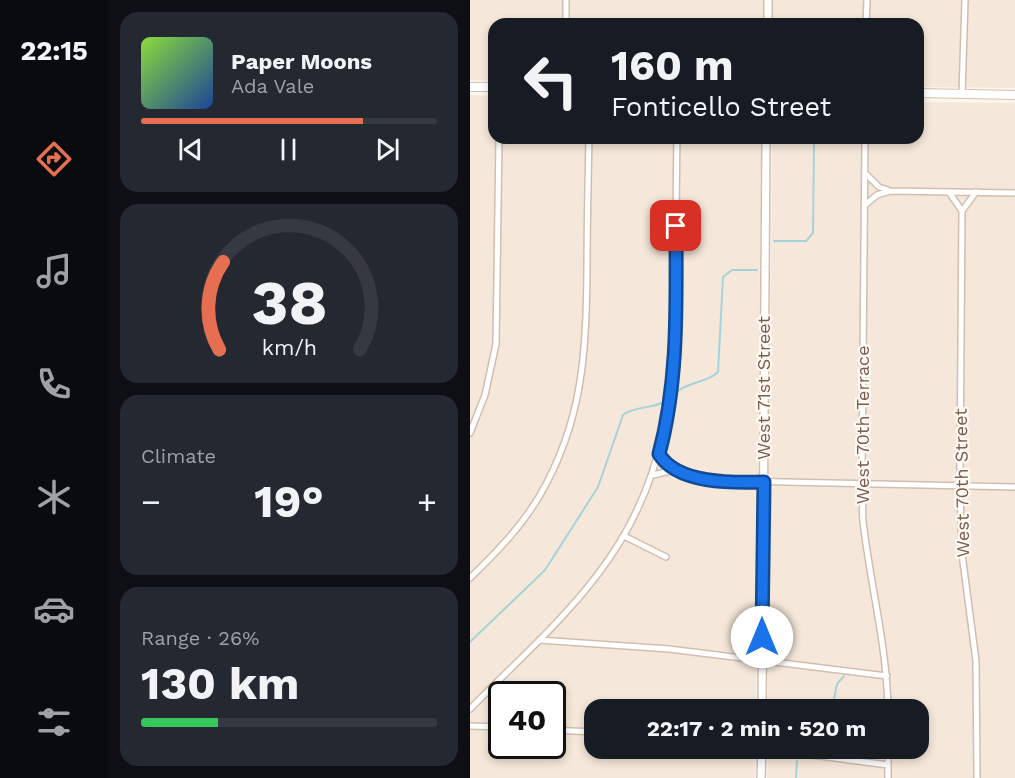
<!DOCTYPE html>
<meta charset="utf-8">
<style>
body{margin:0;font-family:"Work Sans",sans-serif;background:#242831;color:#f1f3f6;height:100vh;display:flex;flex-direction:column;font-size:22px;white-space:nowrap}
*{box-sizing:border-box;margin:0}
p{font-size:20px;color:#9ea1a6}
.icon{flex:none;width:33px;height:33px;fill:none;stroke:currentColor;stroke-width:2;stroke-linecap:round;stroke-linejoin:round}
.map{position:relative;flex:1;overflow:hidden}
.panel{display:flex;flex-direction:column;gap:12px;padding:12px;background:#0d0f14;width:362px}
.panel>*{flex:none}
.guide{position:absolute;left:18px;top:18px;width:436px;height:126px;border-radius:18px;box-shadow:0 3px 9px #0003;background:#171b24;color:#f1f3f6;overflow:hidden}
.speed{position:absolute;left:18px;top:681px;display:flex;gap:12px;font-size:30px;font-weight:700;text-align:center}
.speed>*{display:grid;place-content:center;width:78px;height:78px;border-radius:50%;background:#171b24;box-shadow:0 3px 9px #0003;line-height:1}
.speed .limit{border:3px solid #111;border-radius:9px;background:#fff;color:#111}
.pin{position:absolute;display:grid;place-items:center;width:51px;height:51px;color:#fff;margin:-26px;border-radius:12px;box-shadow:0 3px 9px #0006}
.me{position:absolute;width:66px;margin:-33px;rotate:0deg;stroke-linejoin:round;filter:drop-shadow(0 0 4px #0008)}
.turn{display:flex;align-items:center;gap:21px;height:126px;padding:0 24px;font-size:27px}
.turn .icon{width:78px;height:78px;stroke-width:2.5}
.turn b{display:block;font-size:42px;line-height:51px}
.big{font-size:45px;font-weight:700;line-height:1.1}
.panel .tile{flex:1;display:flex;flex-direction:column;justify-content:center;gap:9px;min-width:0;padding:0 21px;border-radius:18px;background:#242831}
.panel .dial{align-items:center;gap:0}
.dial svg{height:156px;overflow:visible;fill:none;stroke:#363941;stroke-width:7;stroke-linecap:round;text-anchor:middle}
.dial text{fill:#f1f3f6;stroke:none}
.song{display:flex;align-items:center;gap:18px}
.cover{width:72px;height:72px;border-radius:9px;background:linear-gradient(135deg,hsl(90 70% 55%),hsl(220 70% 35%))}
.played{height:6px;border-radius:3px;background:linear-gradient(90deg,#e76f51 75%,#363941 75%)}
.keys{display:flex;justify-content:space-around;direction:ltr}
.heat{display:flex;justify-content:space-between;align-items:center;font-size:33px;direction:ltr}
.charge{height:9px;border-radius:4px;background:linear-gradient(90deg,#34c759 26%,#363941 0)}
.trip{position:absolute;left:114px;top:699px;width:345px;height:60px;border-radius:18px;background:#171b24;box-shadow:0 3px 9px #0003;font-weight:700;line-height:60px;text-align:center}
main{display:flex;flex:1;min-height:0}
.tab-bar{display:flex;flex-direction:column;width:108px;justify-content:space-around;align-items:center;background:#090b0e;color:#9ea1a6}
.tab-bar .icon{width:42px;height:42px}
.tab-bar .active{color:#e76f51}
.tab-bar b{font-size:27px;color:#f1f3f6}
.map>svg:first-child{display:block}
</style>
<main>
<nav class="tab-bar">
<b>22:15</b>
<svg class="icon active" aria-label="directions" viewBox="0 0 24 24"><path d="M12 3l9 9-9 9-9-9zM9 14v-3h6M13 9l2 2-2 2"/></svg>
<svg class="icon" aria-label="music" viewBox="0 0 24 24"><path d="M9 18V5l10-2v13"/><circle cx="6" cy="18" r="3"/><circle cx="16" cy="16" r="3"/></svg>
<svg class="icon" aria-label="phone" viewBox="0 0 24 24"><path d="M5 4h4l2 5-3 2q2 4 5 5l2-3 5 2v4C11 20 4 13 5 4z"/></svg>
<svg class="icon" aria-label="climate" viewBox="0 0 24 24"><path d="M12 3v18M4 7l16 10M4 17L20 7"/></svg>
<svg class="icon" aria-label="car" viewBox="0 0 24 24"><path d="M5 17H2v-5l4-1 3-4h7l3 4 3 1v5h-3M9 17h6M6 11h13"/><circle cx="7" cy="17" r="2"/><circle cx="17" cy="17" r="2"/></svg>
<svg class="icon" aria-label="filters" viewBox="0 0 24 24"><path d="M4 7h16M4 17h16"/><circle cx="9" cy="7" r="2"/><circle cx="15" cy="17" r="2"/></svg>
</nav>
<section class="panel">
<div class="tile">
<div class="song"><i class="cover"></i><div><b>Paper Moons</b><p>Ada Vale</p></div></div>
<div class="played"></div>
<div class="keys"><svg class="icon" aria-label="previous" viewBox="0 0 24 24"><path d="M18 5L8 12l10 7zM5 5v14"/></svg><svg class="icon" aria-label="pause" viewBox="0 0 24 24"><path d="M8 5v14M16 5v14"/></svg><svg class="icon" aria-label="next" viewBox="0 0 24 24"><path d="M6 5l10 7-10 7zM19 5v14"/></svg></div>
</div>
<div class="tile dial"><svg viewBox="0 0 100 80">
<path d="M14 69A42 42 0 1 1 86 69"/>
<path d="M14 69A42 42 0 0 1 16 24" stroke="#e76f51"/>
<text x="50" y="56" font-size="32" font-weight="700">38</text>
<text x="50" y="72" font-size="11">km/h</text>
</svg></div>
<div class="tile"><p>Climate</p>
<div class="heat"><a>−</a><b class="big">19°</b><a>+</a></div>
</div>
<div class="tile"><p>Range · 26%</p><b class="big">130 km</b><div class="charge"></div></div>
</section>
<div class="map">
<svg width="546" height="778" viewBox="0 0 546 778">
<rect width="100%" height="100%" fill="#fdf6ec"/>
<path fill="#f5e8da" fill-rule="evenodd" d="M0,0h545v88l-96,-1 -1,-63h-424v57l-24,-1z
M0,95l24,1v42h267l-5,571 -162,1v38l162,1 -1,29h-285zM32,694h50v52h-50z
M449,102l96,1v380l-241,-4 -5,-6 3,-335h146z
M305,486l240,4v288h-248l1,-29 150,-1v-38l-150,-1 1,-215z"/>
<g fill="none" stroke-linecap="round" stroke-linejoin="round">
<path stroke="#a5d3da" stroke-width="2" d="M352,138l36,5
M304,241h32l7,-8 1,-90 3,-5
M208,391c12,-10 29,-8 40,-19l5,-95 9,-7h25
M0,642l75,-72 53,-83 25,-72c11,-9 28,-6 41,-13
M353,710l10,-6 4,-20 7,-8
M326,778l1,-17"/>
<g stroke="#d1beb0" stroke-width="8">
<path id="minor" d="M96,24v-24
M396,24l1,-24
M492,94l3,-94
M395,138l-3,333c4,16 -1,32 1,50 7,63 24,124 25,189
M395,173l14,14 9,3
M479,192l13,19
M506,192l-14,19 -2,257 4,18 -4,8 2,60 14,107 1,117
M395,205l12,-10 13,-4 126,2
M0,433l15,-38 11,-51 3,-206
M190,454l14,16
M183,475l21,-5 59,11 283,6
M154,536l42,21
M0,578c26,-25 52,-52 70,-83 43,-74 46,-142 47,-225 0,-44 1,-88 2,-132
M69,640l130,9 218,27
M0,709c43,-44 91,-86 128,-135 69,-90 77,-182 78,-291 0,-48 0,-97 1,-145
M0,726l32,1
M82,730l42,2
M288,748l130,17
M418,778v-30"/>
</g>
<g stroke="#d1beb0" stroke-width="10">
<path id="tertiary" d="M298,24v-24
M292,710l4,-572
M291,778l1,-30"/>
</g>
<g stroke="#d6c0b0" stroke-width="10">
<path id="secondary" d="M0,87h24
M448,93l98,2"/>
</g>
<use href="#minor" stroke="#fff" stroke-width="5"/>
<use href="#tertiary" stroke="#fff" stroke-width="7"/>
<use href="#secondary" stroke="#fff" stroke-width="8"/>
</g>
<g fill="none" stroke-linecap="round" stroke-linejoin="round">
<g stroke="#114b97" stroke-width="15">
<path id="route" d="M206,226c0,77 3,153 -17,228 18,30 73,29 105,28l-2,155"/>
</g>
<use href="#route" stroke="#1a73e8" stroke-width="10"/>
</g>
<g text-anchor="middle" stroke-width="4.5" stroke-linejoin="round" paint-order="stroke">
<g font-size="18" fill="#7a5c4d" stroke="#fffaf3">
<text transform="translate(294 388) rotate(-90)" y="6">West 71st Street</text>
<text transform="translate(393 425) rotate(-90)" y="6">West 70th Terrace</text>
<text transform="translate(492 483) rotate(-91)" y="6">West 70th Street</text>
</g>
</g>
</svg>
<div class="speed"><div class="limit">40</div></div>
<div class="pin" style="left:206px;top:226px;background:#d93025"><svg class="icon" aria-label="arrive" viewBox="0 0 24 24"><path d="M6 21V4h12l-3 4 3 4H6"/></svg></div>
<svg class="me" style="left:292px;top:637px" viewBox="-20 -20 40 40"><circle r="19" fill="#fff"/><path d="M0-13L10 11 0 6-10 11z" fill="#1a73e8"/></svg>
<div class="trip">22:17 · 2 min · 520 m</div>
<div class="guide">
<div class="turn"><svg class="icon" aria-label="left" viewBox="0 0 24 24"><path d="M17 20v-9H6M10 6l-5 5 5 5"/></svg><div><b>160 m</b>Fonticello Street</div></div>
</div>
</div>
</main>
